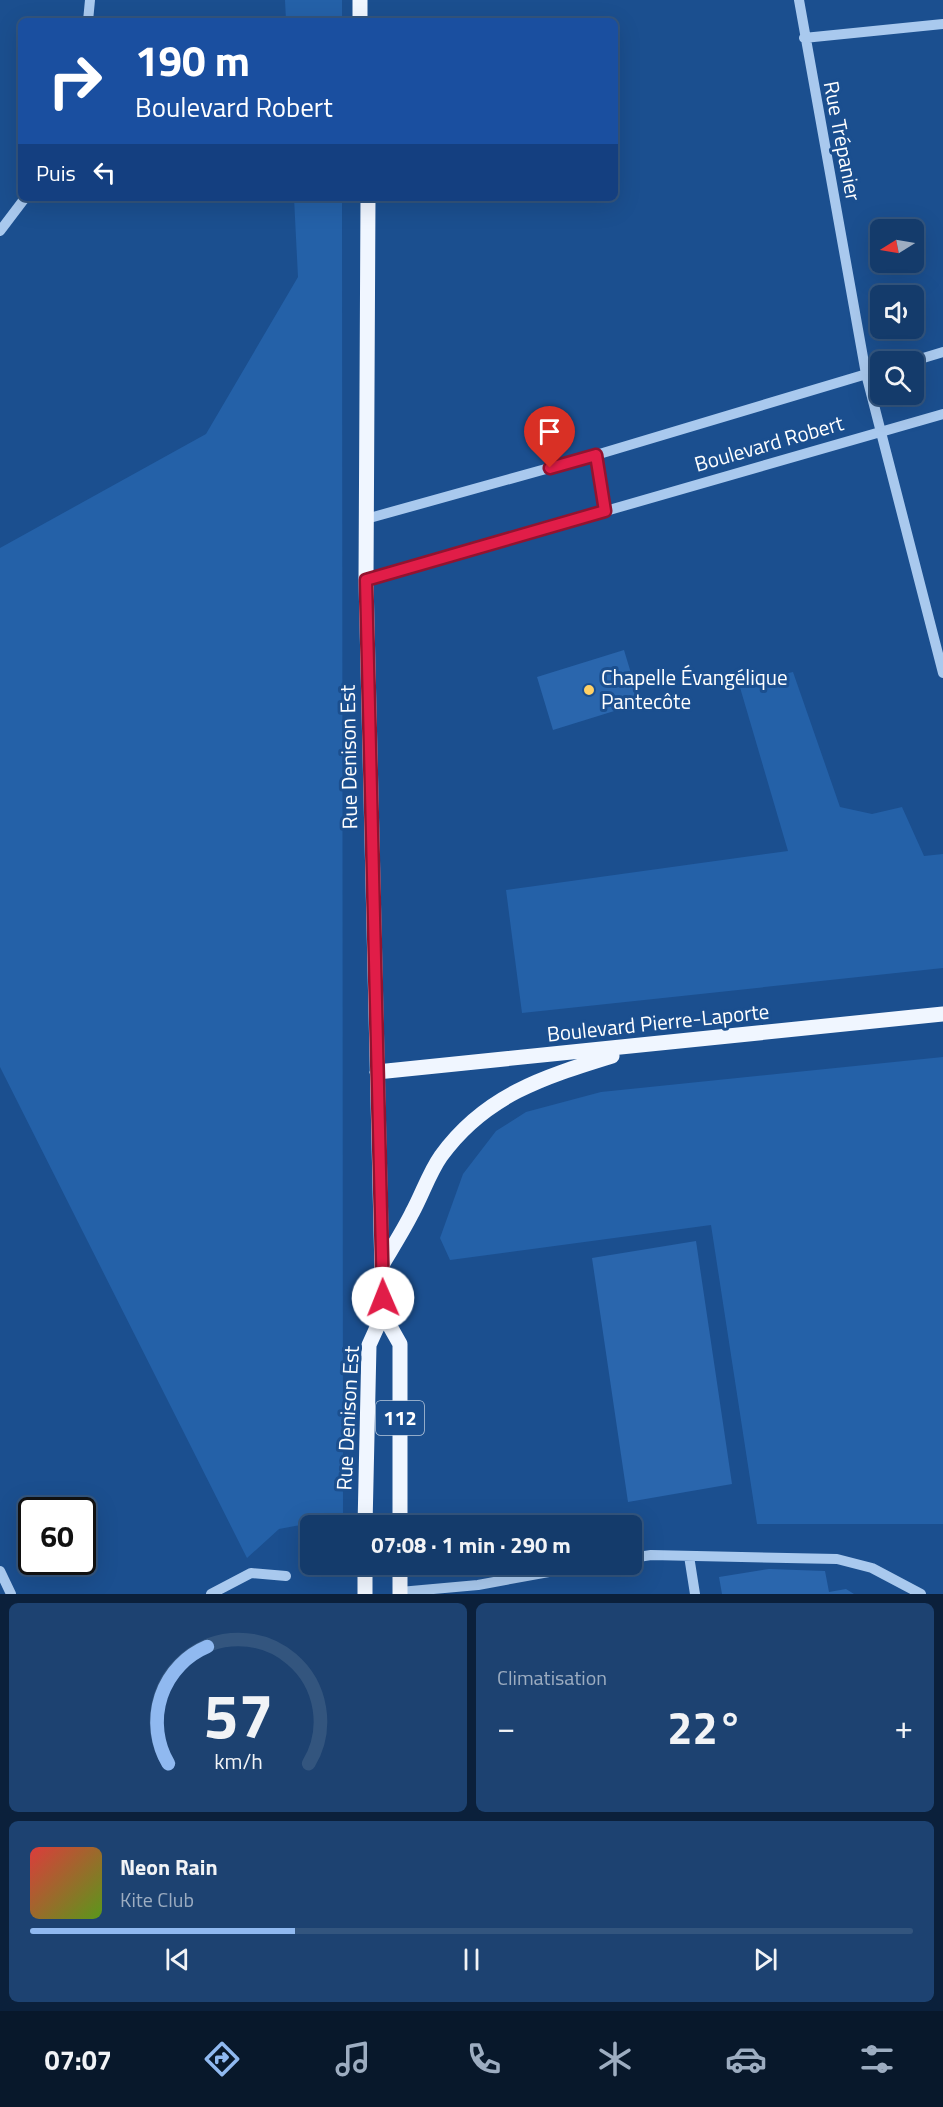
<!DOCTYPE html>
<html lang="fr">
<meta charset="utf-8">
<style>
body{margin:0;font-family:"Titillium Web",sans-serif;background:#1d4271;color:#f1f3f6;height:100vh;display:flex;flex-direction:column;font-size:22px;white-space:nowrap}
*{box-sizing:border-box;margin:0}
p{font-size:20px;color:#9dadc1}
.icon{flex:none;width:33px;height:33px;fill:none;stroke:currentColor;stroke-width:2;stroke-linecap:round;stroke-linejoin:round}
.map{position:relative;height:1594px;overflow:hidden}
.details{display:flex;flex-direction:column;gap:9px;padding:9px;background:#0b203b;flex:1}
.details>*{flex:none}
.top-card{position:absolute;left:18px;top:18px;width:600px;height:183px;border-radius:9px;box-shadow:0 6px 24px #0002,0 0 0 2px #33557e;background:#1a4fa0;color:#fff;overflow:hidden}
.needle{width:39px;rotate:259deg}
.controls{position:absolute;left:870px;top:219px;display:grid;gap:12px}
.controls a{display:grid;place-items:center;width:54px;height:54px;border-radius:9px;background:#143b6b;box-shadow:0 6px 24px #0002,0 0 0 2px #33557e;font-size:30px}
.speed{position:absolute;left:18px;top:1497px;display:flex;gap:12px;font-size:30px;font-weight:700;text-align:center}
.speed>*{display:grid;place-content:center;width:78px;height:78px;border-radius:50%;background:#143b6b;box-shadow:0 6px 24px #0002,0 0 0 2px #33557e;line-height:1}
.speed .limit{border:3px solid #111;border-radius:9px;background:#fff;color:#111}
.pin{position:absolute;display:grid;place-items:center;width:51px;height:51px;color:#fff;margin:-62px -26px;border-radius:50% 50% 50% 0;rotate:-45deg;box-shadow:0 0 6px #0007}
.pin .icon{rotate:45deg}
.me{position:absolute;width:66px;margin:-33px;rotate:359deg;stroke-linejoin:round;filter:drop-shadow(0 0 4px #0008)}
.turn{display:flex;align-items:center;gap:21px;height:126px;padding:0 18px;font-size:27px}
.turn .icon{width:78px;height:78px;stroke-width:2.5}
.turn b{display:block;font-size:42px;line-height:51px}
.then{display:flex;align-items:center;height:57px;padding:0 18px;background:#0003;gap:12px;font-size:22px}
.big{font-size:45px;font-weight:700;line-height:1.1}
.details .tile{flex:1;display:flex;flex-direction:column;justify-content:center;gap:9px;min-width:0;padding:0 21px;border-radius:9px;background:#1d4271}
.details .dial{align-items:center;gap:0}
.dial svg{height:156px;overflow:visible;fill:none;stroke:#33557e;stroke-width:7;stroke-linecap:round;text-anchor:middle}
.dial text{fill:#f1f3f6;stroke:none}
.song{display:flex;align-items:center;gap:18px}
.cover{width:72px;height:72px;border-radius:9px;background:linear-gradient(135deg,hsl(0 70% 55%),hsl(90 70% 35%))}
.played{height:6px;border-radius:3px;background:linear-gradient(90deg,#90b9f0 30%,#33557e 30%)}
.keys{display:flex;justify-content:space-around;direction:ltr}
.heat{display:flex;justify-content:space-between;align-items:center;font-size:33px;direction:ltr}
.details .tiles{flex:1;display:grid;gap:9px;grid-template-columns:1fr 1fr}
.tile:last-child{grid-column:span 2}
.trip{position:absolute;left:300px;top:1515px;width:342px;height:60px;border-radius:9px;background:#143b6b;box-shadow:0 6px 24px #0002,0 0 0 2px #33557e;font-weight:700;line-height:60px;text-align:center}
.menu{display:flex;height:96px;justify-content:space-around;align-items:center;background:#08182b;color:#9dadc1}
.menu .icon{width:42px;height:42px}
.menu .selected{color:#90b9f0}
.menu b{font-size:27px;color:#f1f3f6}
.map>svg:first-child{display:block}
</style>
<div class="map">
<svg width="943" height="1594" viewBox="0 0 943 1594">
<rect width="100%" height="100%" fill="#1b4f8f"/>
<path fill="#2461a8" d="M285,0h57v21h-56z
M294,198h48l1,1319 -64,12 -32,29 -247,-491v-519l206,-114 92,-157z
M793,672l47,135 32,7 30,-7 22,49 19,-2v114l-421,45 -16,-123 282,-39 -49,-167z
M943,1057v467h-186l-46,-299 -261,35 -10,-22 23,-64 33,-43 30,-19 75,-20z"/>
<path fill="#2a66ad" d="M624,650l16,53 -87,27 -16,-53z
M696,1241l36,243 -104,18 -36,-244z
M769,1569l56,2 4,21 17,-3 8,5h-132l-3,-17z"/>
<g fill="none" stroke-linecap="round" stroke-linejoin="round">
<path stroke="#a9c9ee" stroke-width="10" d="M799,0l67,374 77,299
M88,21l2,-21
M804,38l139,-14
M0,231l25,-33
M910,362l33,-10
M596,455l9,56
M366,519l230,-64 284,-85
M366,580l577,-166
M689,1556l6,38
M632,1558l19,-3 186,4 35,9 49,26
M0,1571l11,23
M400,1592l78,-7 115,-21
M211,1594l40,-21 35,3"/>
<path stroke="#f0f6ff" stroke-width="15" d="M360,0v21
M377,1072l566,-58
M382,1265c10,-17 21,-34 30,-52 10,-18 17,-40 29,-57 44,-61 103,-79 171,-100
M383,1314l17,30v182
M365,1526l4,-181 14,-31 -17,-734 2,-382
M365,1564v30
M400,1564v30"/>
</g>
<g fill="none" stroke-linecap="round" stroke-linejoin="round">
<g stroke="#92132f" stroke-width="15">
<path id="route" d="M383,1298l-17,-718 239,-69 -9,-56 -46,13"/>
</g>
<use href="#route" stroke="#e11d48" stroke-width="10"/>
</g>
<circle fill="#ffd166" stroke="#1b4f8f" stroke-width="2" cx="589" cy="690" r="6"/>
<g text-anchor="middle" stroke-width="6" stroke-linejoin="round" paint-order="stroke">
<rect fill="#1b4f8f" stroke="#bbcadd" stroke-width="1.5" x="376" y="1401" width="48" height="34" rx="4.5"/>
<g font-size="20" font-weight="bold" fill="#fff">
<text x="400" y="1425">112</text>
</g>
<g font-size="21" fill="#fff" stroke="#1b4f8f">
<text transform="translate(842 141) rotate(79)" y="7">Rue Trépanier</text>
<text transform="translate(769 444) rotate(-16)" y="7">Boulevard Robert</text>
<text transform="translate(349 757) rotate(-91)" y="7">Rue Denison Est</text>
<text transform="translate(658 1023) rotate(-6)" y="7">Boulevard Pierre-Laporte</text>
<text transform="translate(348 1418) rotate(-87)" y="7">Rue Denison Est</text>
</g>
<g font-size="21" fill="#fff" stroke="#1b4f8f" text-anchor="start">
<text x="601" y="685">Chapelle Évangélique<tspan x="601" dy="24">Pantecôte</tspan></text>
</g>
</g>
</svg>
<div class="controls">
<a><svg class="needle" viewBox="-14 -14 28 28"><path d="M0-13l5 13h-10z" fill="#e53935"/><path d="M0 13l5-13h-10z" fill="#9dadc1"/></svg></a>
<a><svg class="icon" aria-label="sound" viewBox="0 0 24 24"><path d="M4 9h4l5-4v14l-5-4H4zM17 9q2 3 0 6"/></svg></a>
<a><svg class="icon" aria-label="search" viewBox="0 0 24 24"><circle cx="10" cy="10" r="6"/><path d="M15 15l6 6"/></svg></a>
</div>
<div class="speed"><div class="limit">60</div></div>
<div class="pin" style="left:550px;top:468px;background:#d93025"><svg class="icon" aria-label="arrive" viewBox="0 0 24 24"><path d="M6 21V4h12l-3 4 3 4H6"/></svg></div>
<svg class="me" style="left:383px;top:1298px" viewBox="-20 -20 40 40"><circle r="19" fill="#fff"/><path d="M0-13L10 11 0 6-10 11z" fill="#e11d48"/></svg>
<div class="trip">07:08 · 1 min · 290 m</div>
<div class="top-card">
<div class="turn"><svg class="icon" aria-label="right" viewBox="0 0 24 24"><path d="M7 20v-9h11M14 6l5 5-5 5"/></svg><div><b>190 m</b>Boulevard Robert</div></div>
<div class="then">Puis<svg class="icon" aria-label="left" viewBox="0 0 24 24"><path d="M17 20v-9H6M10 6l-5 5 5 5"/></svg></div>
</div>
</div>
<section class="details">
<div class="tiles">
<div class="tile dial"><svg viewBox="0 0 100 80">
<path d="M14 69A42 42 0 1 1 86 69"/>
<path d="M14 69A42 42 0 0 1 34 9" stroke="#90b9f0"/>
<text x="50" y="56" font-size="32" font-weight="700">57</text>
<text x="50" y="72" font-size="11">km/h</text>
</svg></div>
<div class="tile"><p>Climatisation</p>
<div class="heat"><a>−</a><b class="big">22°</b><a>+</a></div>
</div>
<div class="tile">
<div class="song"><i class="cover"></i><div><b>Neon Rain</b><p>Kite Club</p></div></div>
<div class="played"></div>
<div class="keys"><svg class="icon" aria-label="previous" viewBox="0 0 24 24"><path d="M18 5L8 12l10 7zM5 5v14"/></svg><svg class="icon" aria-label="pause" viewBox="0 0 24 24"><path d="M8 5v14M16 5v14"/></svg><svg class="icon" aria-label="next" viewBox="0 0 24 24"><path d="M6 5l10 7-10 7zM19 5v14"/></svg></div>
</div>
</div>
</section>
<nav class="menu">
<b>07:07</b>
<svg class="icon selected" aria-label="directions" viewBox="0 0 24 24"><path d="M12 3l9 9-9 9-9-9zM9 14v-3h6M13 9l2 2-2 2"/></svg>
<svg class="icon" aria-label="music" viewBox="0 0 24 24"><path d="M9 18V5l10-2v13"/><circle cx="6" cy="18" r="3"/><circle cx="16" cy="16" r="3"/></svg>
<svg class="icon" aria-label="phone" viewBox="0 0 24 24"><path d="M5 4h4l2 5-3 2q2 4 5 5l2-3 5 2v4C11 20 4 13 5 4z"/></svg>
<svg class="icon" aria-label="climate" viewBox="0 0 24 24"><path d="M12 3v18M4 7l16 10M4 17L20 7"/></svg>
<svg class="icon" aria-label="car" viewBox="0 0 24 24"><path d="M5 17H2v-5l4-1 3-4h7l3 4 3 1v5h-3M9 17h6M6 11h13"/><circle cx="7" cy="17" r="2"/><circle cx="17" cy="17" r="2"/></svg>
<svg class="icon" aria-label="filters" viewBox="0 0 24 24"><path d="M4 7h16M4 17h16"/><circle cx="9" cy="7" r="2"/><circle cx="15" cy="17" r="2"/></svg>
</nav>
